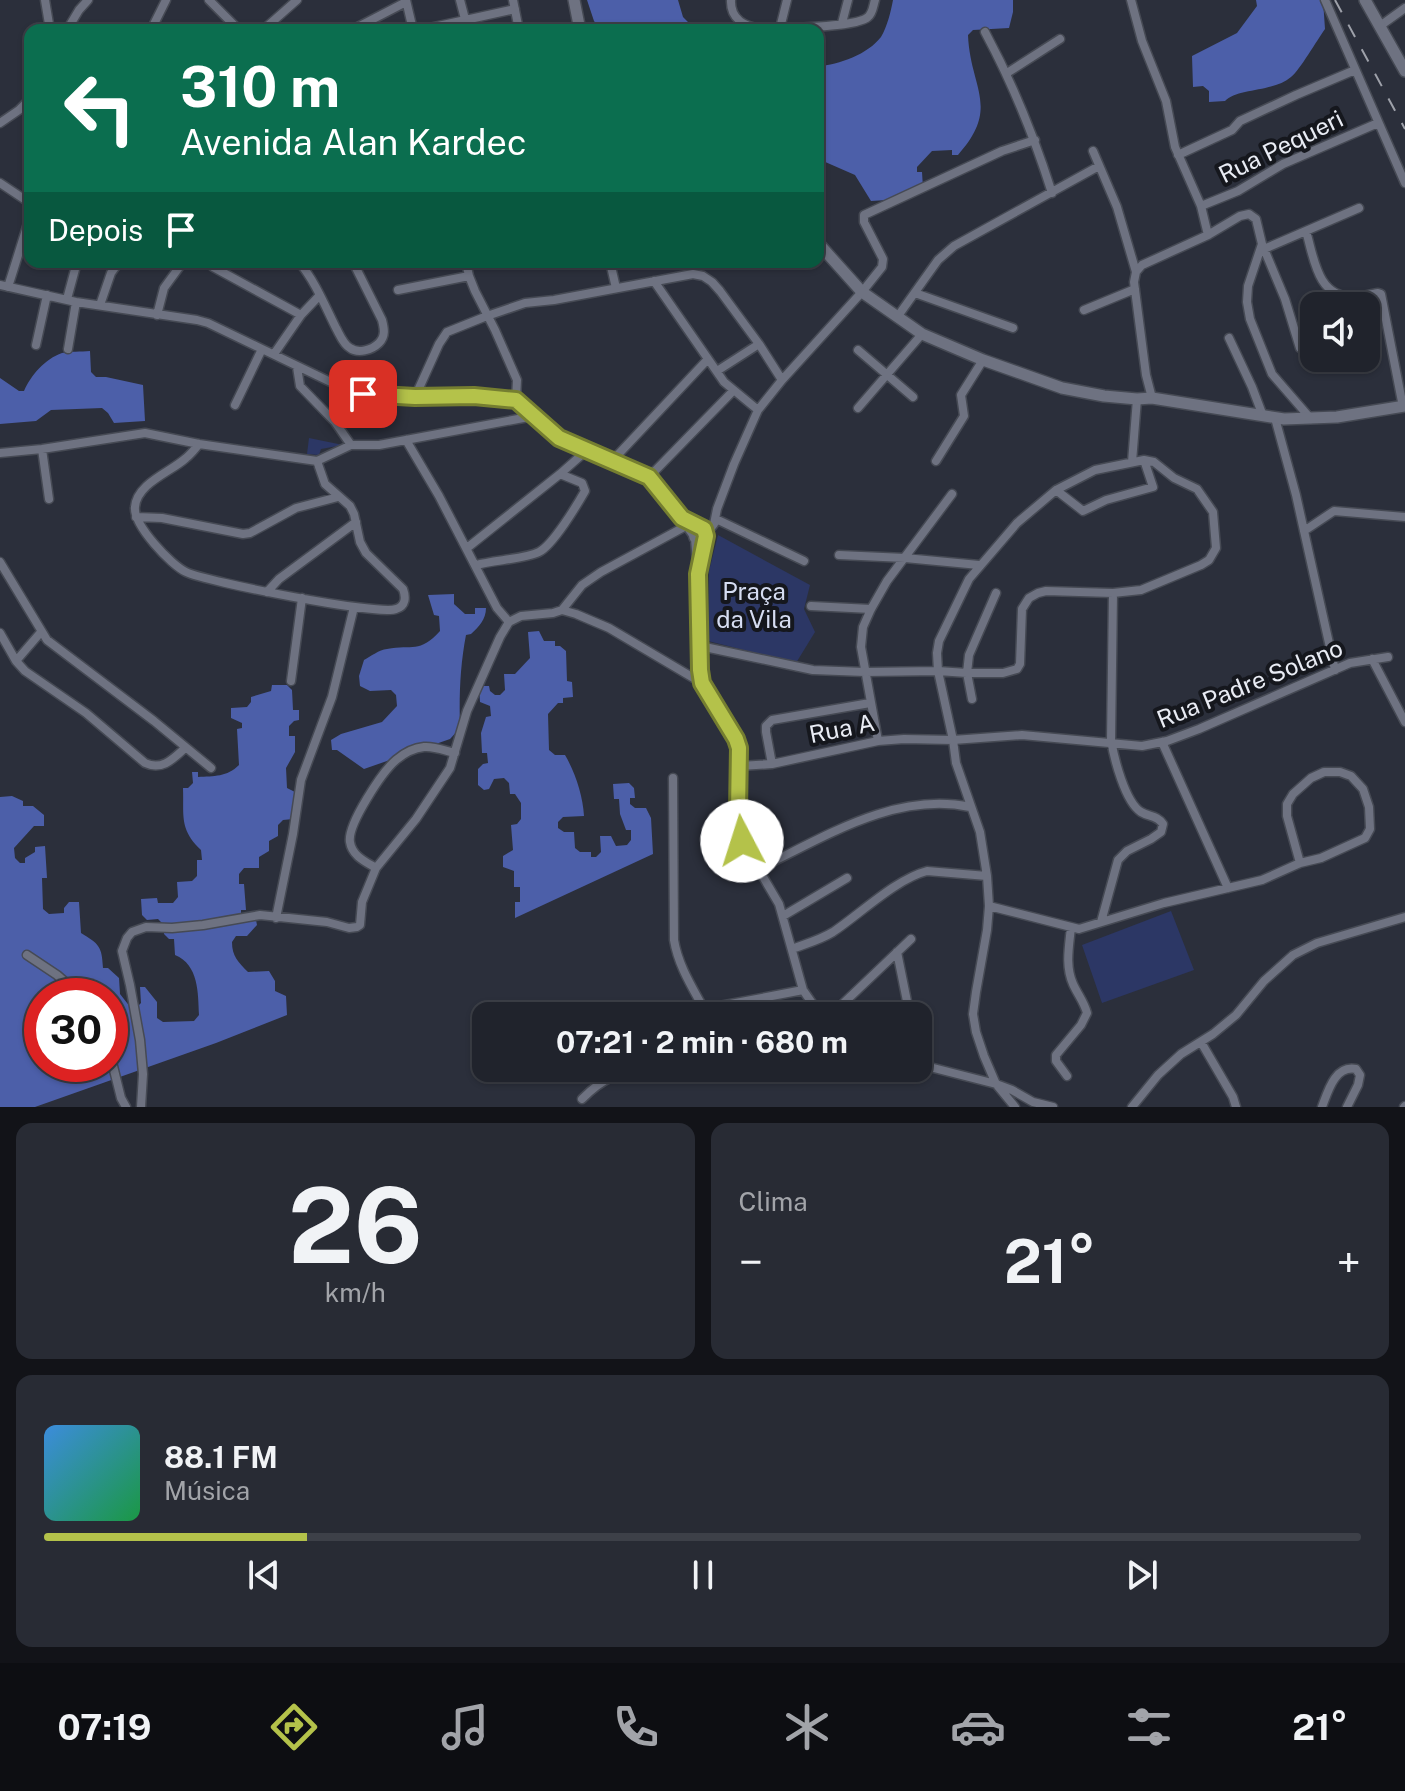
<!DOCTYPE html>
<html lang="pt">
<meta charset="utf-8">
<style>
body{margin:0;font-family:"Public Sans",sans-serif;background:#282b34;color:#f1f3f6;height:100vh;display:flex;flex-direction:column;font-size:30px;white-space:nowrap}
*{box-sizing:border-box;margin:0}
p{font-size:26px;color:#a2a4a9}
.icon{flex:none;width:44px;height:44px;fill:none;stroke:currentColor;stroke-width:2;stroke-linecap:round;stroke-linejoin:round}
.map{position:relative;height:1107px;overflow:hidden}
.sheet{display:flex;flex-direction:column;gap:16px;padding:16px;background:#121318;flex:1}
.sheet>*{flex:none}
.hud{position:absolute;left:24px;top:24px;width:800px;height:244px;border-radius:16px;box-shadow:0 2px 6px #0004,0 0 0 2px #3d4048;background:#0b6e4f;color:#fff;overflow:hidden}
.fabs{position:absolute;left:1300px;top:292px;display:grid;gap:16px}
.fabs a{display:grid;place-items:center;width:80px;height:80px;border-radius:16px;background:#20232c;box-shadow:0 2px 6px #0004,0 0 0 2px #3d4048;font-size:40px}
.speed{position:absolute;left:24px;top:978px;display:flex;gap:16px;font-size:40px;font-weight:700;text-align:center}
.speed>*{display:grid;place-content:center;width:104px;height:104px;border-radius:50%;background:#20232c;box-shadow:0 2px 6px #0004,0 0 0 2px #3d4048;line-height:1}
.speed .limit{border:12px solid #d22;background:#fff;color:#111}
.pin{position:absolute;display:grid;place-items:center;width:68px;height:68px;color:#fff;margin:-34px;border-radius:16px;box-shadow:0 4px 12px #0006}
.me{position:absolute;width:88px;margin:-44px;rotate:355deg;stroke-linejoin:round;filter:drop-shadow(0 0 6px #0008)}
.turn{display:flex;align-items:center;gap:28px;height:168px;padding:0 24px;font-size:36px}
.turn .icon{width:104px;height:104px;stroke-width:2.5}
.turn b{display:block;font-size:56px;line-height:68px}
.then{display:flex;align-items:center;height:76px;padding:0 24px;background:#0003;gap:16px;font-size:30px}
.big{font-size:60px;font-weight:700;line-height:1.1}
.sheet .tile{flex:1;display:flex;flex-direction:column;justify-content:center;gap:12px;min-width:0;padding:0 28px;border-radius:16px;background:#282b34}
.sheet .dial{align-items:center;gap:0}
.dial b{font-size:104px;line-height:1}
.song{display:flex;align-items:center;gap:24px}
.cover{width:96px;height:96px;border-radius:12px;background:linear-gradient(135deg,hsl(210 70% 55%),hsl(140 70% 35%))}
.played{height:8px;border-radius:4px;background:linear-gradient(90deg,#b4c24a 20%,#3d4048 20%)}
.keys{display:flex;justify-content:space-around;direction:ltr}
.heat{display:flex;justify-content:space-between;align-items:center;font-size:44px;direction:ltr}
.sheet .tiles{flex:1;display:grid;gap:16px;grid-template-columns:1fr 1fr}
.tile:last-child{grid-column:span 2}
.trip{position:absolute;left:472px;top:1002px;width:460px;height:80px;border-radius:16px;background:#20232c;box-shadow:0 2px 6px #0004,0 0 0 2px #3d4048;font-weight:700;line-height:80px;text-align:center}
.dock{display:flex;height:128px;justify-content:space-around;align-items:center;background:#0d0e12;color:#a2a4a9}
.dock .icon{width:56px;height:56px}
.dock .current{color:#b4c24a}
.dock b{font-size:36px;color:#f1f3f6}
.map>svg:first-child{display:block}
</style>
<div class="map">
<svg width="1405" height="1107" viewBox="0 0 1405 1107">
<rect width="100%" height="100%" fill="#2b2f3b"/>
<path fill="#2c3765" d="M309,438l34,7 -22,4 -2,6 -12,-1z
M718,535l92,50 -6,24 11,23 -19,31 -88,-22 1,-70z
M1171,911l23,59 -92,33 -20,-58z"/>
<path fill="#4c5fa9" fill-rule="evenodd" d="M587,0h91l5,17 13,13h-95l-7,-9z
M893,0h120v12l-4,16 -36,2 -5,5c2,53 33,72 -10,120h-6v-5l-20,1 -15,16v5h5l1,16 -36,12 -16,1 -16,-26 -32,-14 -2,-36 -3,-6v-53c21,-1 50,-12 63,-29 6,-10 10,-26 12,-37z
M1256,0h67l2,29c-8,11 -25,41 -34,48 -17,15 -54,11 -66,24l-16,1v-11l-6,-5 -10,1 -1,-31 45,-23 20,-27z
M90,351l1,21 5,5h10l37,8 2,36 -31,2 -6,-10 -6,-5 -51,2 -15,11 -36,3v-46l19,13h5c7,-16 21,-32 38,-38 8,-2 19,-1 28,-2z
M454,594v10l11,10h10v-6h11c0,11 -7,19 -15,26l-5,1c-6,31 -7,62 -6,93l-10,11 -86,30 -27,-19h-5l-1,-10 10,-6 41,-12 15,-16 -1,-11 -5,-5 -21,1 -10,-5 -1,-10 5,-16c7,-4 15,-10 23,-11 26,-5 32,5 53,-18l-1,-15 -5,-1 -6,-20z
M539,631l5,10h11v5h5l6,5 1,30 5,1 1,15 -10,1v5h-5l-10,11 1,36 6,5h10c10,17 18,41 19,61l-21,1 -5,5v6l6,4h10l1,16 5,4h11v5h5l5,-5 -1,-16h11l5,10 11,-1 4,-5v-10h-5l-6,-16 -1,-15h-5l-1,-15 16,-1 5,5 1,10h-5v6l5,4h11l5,10 2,36 -138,64v-16h5v-15h-6v-16l-11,-4v-11l10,-6 -2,-25 6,-1 4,-5v-16l-6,-9h-5l-1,-11 -5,-5 -10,1 -5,10 -5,1 -6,-5v-16l5,-5 5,-1 -1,-10h-5l-1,-20 5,-16 5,-1 -1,-10 -10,-4 -1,-16h10l1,5 5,4h5l5,-5 -1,-16h11l15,-16 -2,-26z
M272,685h15l5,5 1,20h6v10l-5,1 -5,5v10h6v16l-9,16 1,20 10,5 -4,26 -10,1 -5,5v11l-9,5v10l-10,6v11h-15l-5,6v10h5l2,26h-5v5l15,5 1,5 -10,11h-11l-4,6c0,14 6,20 16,30l21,-1 6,10v10l11,5 1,19 -71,28 -181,64h-35v-310l12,-1 11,5v5h10l11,9v11h-10l-20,22 1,10 5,5h5v-5l10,-6v-5l10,-1 2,32h-5l1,31 6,5 15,-1v-5l5,-6h10l2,31c18,11 21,13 22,35h5l11,10 1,16 11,14h5l5,-5 -1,-16h5l12,15v16l6,4 31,-1 5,-6c-1,-22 0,-50 -24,-60l-1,-16h-5l-5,-5 -1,-10 -5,-5 -11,1 -5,-5 -1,-16 16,-1 1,5h15l5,-6 -1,-15 15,-1 5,-5v-16h5l-1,-10c-22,-21 -17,-34 -18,-62h5l5,-5 -1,-11h6v5c16,-1 29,0 41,-12l-2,-36 5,-1v-5l-11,-5v-10l16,-1 4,-5v-5l20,-6zM42,996h68v68h-68z"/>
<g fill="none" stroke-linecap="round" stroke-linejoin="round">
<g stroke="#464a54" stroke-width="11">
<path id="street" d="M45,0l5,30
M209,0l30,30
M406,0l7,30
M460,0l5,19
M513,0l6,30
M731,0c-1,19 14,27 31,29 19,-1 94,-1 106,-12 5,-4 5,-11 7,-17
M1131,0l11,41 24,60 9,46 26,59 7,29
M1325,0l80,183
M842,23l6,-23
M1380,26l25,-18
M780,28l7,-28
M67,30l12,-20 9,-10
M151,30l15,-30
M263,30l34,-30
M352,30l54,-28
M420,30l95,-21
M985,32c28,52 49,104 67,161
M1007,73l53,-34
M0,123l19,-13 11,-11
M1093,151l24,56 19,65 -2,10 12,93 6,23
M1178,155l54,-25 8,-9 56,-26 59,-25
M0,183l30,20
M1201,206l37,-15 45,-27 95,-41
M1306,231c8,27 11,66 47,66 8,0 17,-3 25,-4l3,1 22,113
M1262,244l-14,42 -1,16 3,17 22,55 39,45
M1264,249l95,-41
M299,262c16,19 26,44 37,66 4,7 7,16 14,20 8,6 22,2 29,-5 7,-7 5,-15 3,-23l-29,-58
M466,262l3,14 6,15 20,39 22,50 -1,20
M610,262l6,26
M213,267l88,48
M1136,272l6,-7 66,-30 32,-19 9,-2 7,5 6,25 23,55 15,49
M654,281l70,101 34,28
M0,285l76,17 121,18 11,3 133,64 31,9h102l42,4 43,38 90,39 20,24 24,34
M8,287l22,-70
M398,290l71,-14
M915,293l98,35
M67,299l10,-37
M100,305l11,-32 8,-11
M1084,310l51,-21
M157,315l7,-27 19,-26
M898,316l40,-56 16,-14 145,-80
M1229,338l23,49 11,29
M36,345l11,-50
M68,349l8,-47
M858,350l55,47
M274,354l27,-39 18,-19
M297,367l3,19 35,36 16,23
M717,371l42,-27
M415,397l24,-53 8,-12 40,-16 38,-13 29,-3 139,-26 10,2 9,6 8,9 39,53 23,36
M235,405l27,-56
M858,408l64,-74
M1275,418l21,77 39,175
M406,440l33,56 58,112 12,14
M199,444c-4,5 -8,10 -13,14 -15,14 -49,25 -51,49 -2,18 36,58 51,65 21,10 194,44 210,37 10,-3 10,-12 7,-20l-37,-36 -6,-11 -6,-28 -4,-8 -25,-22 -8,-23
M42,449l7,50
M0,453l42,-4 103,-16 54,11 118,17 34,-16h28l155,-29
M612,461l96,-102
M936,461l28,-45 -3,-21 22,-35
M1132,462l5,-63
M649,477l84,-86
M1056,490l27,21 23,-11 47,-13 -9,-27
M136,517l26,1 81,16 7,-1 46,-25 42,-11
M716,519l88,42
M693 535a7 7 0 1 1 14 0a7 7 0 1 1-14 0Z
M1304,531l30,-20 71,6
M706,534l8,-10 3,-15 17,-45 24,-54 24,-30 80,-88 20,-25 1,-8 -19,-37v-7l138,-64 33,-11
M695,539l3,35v46l4,63 34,56 4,18 -2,55 4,29 37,63 24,86 18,26
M467,548l93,-74 26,-23
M839,555l66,3 74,7
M0,562l47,78 107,81 57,47
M476,565c18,-5 49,-6 63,-13 14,-7 38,-47 46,-61l-3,-8 -22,-9
M700,569l5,-31
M267,592l12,-13 77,-57
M811,606l60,3
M562,610l20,-25 19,-13 85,-46
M0,633l16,28 9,10 61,42 59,50c17,8 28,-4 40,-15
M700,646l113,24 52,2 73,-1 29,2h36l14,-4 3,-5 2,-55 7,-11 9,-5 8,-2 67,2 28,-3 60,-25 8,-5 7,-12 -3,-36 -16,-23 -23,-11 -20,-16 -10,-2 -49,10 -39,20 -39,33 -48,56 -30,62 -2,12 1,18 15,69 3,23 24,69 7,44 2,30 -2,24 -11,62 -3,22 3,18 8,24 12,28 19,23
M1372,659l33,63
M16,661l25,-29
M291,681l11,-83
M972,699l-5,-26 2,-18 27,-62
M878,741l-17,-94 2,-20 8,-18 16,-28 65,-87
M1162,742l66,146
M772,764l-6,-32v-6l6,-6 98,-17
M740,766l32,-2 106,-23 26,-2 49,1 69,-5 120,11 25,-5 32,-12 151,-66 38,-6
M673,778l1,162c4,25 18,47 30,69
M376,868c-10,-6 -24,-12 -26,-26 -3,-17 32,-70 46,-82 7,-6 18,-12 28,-13 10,-1 22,4 31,6
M758,869c65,-31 137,-78 212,-62
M989,906l90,23 85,-26 98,-23 38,-17 21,-5 44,-20 5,-9 -1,-22 -6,-18 -12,-13 -11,-4h-16l-13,6 -18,16 -6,10v12l13,47
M783,916l64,-38
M276,918l17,-84 8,-54 31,-83 22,-90
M1101,922l17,-62 9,-9 24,-12 10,-7 2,-8c-6,-9 -14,-7 -22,-12 -16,-10 -27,-54 -30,-72l2,-147
M792,949c13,-5 28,-9 41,-17 27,-18 63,-53 94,-61l60,5
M897,952l13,64
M27,955l30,20 24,21
M681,1016l23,-7 99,-19
M830,1016l81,-77
M1201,1042l32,55 3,10
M110,1054l11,44 5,9
M918,1064l78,20 16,6 21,12 20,5
M1067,1076l-11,-15v-6l25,-30 6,-12c-3,-11 -9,-18 -14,-29 -8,-18 -4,-37 -2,-57
M582,1099c28,-28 39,-25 76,-31
M141,1107l2,-33 -3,-34 -10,-55 -8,-34 5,-13 5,-6 14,-5 26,1 31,-3 57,-10 67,7 22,6 8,-1 3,-2 2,-23 14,-34 40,-49 34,-51 17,-57 33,-74 9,-15 12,-6 32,-3 9,-3 14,4 33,14 93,55
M1132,1107l26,-32 23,-21 32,-20 23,-19 28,-34 29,-26 24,-12 88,-26
M1322,1107c6,-16 13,-42 34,-38l4,6 -2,10 -11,22
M1404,1107l1,-1"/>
</g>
<g stroke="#464a54" stroke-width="14">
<path id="secondary" d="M574,0l6,30
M1365,0l40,71
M818,243l44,49 60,42 61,26 79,28 42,8 33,3 15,-1 132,21 53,-2 68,-11"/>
</g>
<use href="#street" stroke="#6e7281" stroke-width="8"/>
<use href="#secondary" stroke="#6e7281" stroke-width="11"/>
<path stroke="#9ea1aa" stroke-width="2" stroke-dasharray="14 14" stroke-linecap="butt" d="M1335,0l70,129"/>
</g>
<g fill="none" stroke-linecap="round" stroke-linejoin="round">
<g stroke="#757e30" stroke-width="20">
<path id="route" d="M363,394l52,3 59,-1 42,4 43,38 90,39 33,41 22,11 2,7 -8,38 2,96 2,13 34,56 3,9 -1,64 4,29"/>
</g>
<use href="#route" stroke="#b4c24a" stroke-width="14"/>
</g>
<g text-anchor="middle" stroke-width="8" stroke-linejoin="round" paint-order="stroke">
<g font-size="24" fill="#e9ecf4" stroke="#15171d">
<text transform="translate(1281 147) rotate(-26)" y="8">Rua Pequeri</text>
<text transform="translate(1250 684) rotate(-22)" y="8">Rua Padre Solano</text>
<text transform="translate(842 729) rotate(-11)" y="8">Rua A</text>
</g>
<g font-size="24" fill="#d6ddf2" stroke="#15171d">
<text x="754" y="600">Praça<tspan x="754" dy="28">da Vila</tspan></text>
</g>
</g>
</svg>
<div class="fabs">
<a><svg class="icon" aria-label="sound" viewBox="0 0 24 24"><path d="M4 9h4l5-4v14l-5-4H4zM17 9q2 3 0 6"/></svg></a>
</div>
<div class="speed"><div class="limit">30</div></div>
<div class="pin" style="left:363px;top:394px;background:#d93025"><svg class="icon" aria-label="arrive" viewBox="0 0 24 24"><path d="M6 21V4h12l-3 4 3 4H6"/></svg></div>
<svg class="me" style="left:742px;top:841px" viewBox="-20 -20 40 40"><circle r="19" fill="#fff"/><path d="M0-13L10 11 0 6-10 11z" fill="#b4c24a"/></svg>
<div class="trip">07:21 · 2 min · 680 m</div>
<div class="hud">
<div class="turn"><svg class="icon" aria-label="left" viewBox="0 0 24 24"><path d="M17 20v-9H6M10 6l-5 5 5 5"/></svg><div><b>310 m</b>Avenida Alan Kardec</div></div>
<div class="then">Depois<svg class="icon" aria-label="arrive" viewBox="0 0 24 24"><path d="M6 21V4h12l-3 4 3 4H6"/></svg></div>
</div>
</div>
<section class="sheet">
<div class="tiles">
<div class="tile dial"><b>26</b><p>km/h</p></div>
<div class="tile"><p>Clima</p>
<div class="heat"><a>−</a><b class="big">21°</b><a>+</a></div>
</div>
<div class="tile">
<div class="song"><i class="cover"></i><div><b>88.1 FM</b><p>Música</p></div></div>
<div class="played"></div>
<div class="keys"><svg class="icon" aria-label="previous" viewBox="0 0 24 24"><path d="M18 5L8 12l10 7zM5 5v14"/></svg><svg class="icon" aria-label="pause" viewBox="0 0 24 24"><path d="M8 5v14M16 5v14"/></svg><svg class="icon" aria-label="next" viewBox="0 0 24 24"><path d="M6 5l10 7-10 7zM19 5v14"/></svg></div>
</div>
</div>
</section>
<nav class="dock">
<b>07:19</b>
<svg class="icon current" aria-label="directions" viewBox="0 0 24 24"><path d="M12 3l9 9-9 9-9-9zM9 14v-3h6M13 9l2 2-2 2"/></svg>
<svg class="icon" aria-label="music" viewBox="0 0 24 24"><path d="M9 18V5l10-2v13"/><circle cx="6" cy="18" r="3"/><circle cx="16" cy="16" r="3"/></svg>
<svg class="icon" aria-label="phone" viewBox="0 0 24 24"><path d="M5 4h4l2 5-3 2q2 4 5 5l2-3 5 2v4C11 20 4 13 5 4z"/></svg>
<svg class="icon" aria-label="climate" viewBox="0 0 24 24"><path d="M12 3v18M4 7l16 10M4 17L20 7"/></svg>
<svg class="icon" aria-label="car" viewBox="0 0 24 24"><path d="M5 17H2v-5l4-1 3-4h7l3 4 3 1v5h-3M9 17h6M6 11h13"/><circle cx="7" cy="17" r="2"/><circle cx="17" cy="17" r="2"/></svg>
<svg class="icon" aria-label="filters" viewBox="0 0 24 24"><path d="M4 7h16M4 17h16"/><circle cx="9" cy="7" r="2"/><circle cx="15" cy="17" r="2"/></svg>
<b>21°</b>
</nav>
